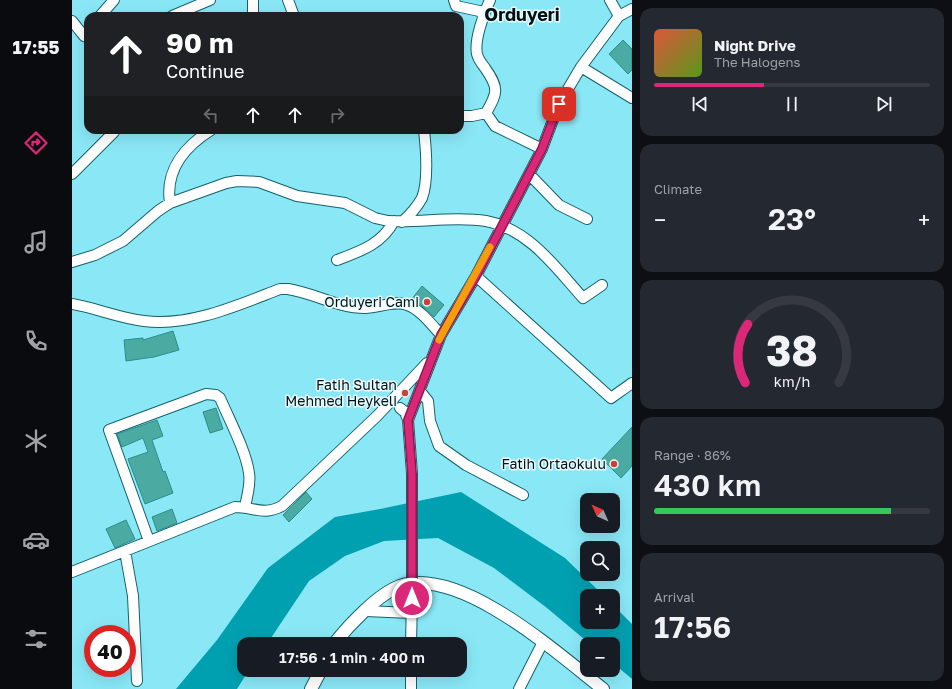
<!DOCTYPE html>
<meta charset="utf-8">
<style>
body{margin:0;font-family:"Golos Text",sans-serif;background:#242831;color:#f1f3f6;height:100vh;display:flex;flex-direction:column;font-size:15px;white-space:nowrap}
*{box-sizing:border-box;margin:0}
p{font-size:13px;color:#9ea1a6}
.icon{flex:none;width:22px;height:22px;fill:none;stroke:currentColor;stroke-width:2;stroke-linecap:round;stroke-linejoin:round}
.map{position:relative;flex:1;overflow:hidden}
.drawer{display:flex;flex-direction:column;gap:8px;padding:8px;background:#0d0f14;width:320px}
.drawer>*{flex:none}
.guide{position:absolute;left:12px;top:12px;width:380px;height:122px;border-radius:12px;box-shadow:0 4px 16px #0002;background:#202124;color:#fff;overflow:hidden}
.needle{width:26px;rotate:315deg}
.buttons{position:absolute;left:508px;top:493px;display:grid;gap:8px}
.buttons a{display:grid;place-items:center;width:40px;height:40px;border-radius:8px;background:#171b24;box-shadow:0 4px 16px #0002;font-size:20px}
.speed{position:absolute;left:12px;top:625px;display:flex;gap:8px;font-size:20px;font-weight:700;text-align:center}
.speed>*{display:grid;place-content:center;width:52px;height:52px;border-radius:50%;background:#171b24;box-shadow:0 4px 16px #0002;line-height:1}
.speed .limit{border:6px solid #d22;background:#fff;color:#111}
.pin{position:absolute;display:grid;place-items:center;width:34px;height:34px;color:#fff;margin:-17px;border-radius:8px;box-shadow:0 2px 6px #0006}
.me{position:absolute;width:44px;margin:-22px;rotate:0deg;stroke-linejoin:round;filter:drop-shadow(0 0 3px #0008)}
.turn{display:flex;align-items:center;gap:14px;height:84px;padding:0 16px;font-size:18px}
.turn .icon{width:52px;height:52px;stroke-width:2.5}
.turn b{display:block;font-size:28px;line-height:34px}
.lanes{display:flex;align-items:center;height:38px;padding:0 16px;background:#0003;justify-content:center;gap:20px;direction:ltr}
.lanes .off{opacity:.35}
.big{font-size:30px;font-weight:600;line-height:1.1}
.drawer .card{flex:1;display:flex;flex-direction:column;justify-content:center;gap:6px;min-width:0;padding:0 14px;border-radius:12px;background:#242831}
.drawer .dial{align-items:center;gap:0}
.dial svg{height:104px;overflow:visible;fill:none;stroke:#363941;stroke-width:7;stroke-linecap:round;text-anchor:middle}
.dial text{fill:#f1f3f6;stroke:none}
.song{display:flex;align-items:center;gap:12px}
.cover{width:48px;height:48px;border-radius:6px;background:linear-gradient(135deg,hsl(10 70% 55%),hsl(90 70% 35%))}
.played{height:4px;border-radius:2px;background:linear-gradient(90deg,#db2777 40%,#363941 40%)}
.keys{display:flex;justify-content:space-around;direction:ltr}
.heat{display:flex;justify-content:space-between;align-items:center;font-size:22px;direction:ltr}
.charge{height:6px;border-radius:3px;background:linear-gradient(90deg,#34c759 86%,#363941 0)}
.trip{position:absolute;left:165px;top:637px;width:230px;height:40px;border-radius:12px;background:#171b24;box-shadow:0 4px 16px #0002;font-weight:600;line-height:40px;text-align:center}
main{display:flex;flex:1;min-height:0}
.tab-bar{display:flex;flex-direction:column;width:72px;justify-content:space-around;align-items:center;background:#090b0e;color:#9ea1a6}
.tab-bar .icon{width:28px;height:28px}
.tab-bar .on{color:#db2777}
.tab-bar b{font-size:18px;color:#f1f3f6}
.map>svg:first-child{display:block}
</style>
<main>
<nav class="tab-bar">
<b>17:55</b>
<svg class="icon on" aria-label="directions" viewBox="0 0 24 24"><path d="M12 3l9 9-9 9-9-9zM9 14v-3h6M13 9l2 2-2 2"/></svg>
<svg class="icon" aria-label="music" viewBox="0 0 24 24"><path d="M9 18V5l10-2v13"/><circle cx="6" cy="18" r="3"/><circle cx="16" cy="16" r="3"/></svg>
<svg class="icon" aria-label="phone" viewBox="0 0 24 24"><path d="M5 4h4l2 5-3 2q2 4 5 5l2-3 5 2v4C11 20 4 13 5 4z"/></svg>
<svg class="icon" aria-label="climate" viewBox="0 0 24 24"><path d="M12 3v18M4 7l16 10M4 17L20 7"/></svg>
<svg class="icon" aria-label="car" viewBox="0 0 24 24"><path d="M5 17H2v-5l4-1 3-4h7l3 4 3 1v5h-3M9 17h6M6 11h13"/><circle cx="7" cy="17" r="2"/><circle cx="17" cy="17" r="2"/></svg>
<svg class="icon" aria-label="filters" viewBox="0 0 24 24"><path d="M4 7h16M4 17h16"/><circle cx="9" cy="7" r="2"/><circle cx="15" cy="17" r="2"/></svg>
</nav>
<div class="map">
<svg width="560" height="689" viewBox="0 0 560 689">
<rect width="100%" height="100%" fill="#8ae7f6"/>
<path fill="#00a0b1" d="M389,492l104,66 39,38h-17v26h26v-17l19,19v55l-19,-16v-19h-23l-43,-36 -53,-40 -56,-30 -54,3 -39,15 -36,25 -42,63h-23v26h5l-12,19h-61l41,-49 51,-72 67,-51 45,-8z"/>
<path fill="#4baba3" stroke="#2a8f88" d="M551,40l9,9v21l-4,4 -19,-20z
M350,286l22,19 -10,12 -13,-12 -10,-5z
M101,331l6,19 -25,7 -28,4 -2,-21 19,-2v2z
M144,408l7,21 -13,4 -7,-21z
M85,420l6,16 -11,4 11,32 2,-1 8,22 -28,11 -17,-45 20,-7 -5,-14 -21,9 -5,-13z
M560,427v39l-11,12 -19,-19z
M234,492l6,7 -23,23 -6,-7z
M100,509l5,14 -20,8 -5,-14z
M54,520l9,19 -20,9 -9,-19z"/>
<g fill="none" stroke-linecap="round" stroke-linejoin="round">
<g stroke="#13626c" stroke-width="12">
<path id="minor" d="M181,0v16
M216,0l6,16
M382,0l2,6 28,6
M418,0c-6,13 -16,40 -13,54 1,5 5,10 8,14 14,20 13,24 1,45l9,13 47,23
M538,0l9,16
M28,16l14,-16
M100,16l38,-16
M0,21l12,15 4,-2
M509,67l51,31
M388,116h12l14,-3
M0,174l42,-42
M457,174l30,31 28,14
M98,203c-5,-32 14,-56 41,-73
M330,222c8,-7 15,-15 20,-24 7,-18 4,-50 2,-68
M265,260c24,-9 45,-16 57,-39
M0,262l23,-7 28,-14 35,-30 12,-8 56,-20 11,-2 22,1 38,14 48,7 30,15 13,3c32,2 66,-5 98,0 43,8 70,47 97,77l19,-13
M404,276l135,122 21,-15
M0,304c24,4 47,14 72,17 46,6 94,-16 136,-32h8c26,4 50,19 77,19 14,0 29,-8 42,-3 13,4 25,20 34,30
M348,391l8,10 2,20 9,25 27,19 57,30
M328,408l5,4 3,8 4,54
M336,420l33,-85 35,-59 66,-127 17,-45 22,-37 38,-51 13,-7
M77,541l-40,-111 97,-36 10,1 4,3c9,21 26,53 29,75 2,11 -2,23 -4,34
M53,551l8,45 4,85
M0,572l163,-65c19,0 28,9 47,-1l95,-90 50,-53
M294,611l45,2
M339,644l1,-46
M339,670v19
M447,689l24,-47"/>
</g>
<g stroke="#13626c" stroke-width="14">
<path id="major" d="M262,644c15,-19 44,-50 66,-58 61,-20 158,68 203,103
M239,689l10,-19"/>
</g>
<use href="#minor" stroke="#fff" stroke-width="10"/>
<use href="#major" stroke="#fff" stroke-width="12"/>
<g stroke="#13626c" stroke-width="12" stroke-linecap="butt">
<path id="minor-bridge" d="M340,474v124"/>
</g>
<use href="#minor-bridge" stroke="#fff" stroke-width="10"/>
</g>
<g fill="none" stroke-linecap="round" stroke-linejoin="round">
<g stroke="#8e194d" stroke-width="10">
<path id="route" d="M340,598v-124l-4,-54 33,-85 35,-59 66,-127 17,-45"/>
</g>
<use href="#route" stroke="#db2777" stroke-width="7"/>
<path stroke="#f59e0b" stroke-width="7" d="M367,340l51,-93"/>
</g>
<g fill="#ce4036" stroke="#eafbfe" stroke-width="1.5">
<circle cx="355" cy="302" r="4"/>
<circle cx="333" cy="393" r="4"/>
<circle cx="542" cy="464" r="4"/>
</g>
<g text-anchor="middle" stroke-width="3" stroke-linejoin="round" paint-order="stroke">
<g font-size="14" fill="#001114" stroke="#eafbfe" text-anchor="end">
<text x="347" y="307">Orduyeri Cami</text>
<text x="325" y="390">Fatih Sultan<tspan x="325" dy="16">Mehmed Heykeli</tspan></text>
<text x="534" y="469">Fatih Ortaokulu</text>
</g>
<g font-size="18" font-weight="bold" fill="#001114" stroke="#eafbfe">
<text x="450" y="21">Orduyeri</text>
</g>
</g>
</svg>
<div class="buttons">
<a><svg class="needle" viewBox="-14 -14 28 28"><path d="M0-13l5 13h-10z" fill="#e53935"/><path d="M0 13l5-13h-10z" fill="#9ea1a6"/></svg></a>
<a><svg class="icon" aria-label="search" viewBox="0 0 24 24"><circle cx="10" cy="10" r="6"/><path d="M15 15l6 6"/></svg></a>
<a>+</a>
<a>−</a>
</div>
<div class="speed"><div class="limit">40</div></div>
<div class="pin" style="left:487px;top:104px;background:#d93025"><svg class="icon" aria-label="arrive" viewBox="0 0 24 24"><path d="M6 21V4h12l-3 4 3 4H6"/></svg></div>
<svg class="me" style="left:340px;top:598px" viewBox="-20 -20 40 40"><circle r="17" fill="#db2777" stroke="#fff" stroke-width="3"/><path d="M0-11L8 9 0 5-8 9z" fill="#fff"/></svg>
<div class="trip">17:56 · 1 min · 400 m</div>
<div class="guide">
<div class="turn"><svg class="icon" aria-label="ahead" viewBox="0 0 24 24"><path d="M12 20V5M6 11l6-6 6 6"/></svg><div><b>90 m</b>Continue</div></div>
<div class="lanes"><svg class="icon off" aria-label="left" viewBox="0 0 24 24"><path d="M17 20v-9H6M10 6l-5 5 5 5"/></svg><svg class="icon" aria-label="ahead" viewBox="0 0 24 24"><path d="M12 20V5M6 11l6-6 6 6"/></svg><svg class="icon" aria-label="ahead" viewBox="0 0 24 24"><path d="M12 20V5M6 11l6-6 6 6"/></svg><svg class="icon off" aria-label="right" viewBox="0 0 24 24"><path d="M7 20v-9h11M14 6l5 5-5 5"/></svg></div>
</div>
</div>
<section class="drawer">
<div class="card">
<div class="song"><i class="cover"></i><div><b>Night Drive</b><p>The Halogens</p></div></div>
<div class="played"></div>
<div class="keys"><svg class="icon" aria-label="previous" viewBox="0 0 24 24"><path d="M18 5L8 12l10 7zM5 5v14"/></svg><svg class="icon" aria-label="pause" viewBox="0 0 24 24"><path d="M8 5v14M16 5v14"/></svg><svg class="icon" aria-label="next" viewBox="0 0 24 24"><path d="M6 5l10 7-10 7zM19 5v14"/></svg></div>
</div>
<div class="card"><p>Climate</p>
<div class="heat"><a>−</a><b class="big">23°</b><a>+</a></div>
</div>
<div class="card dial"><svg viewBox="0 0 100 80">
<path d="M14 69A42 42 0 1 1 86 69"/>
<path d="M14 69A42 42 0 0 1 16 24" stroke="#db2777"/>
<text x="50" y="56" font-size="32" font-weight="700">38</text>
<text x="50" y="72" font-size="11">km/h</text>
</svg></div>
<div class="card"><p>Range · 86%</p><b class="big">430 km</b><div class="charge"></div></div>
<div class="card"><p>Arrival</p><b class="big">17:56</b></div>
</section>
</main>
